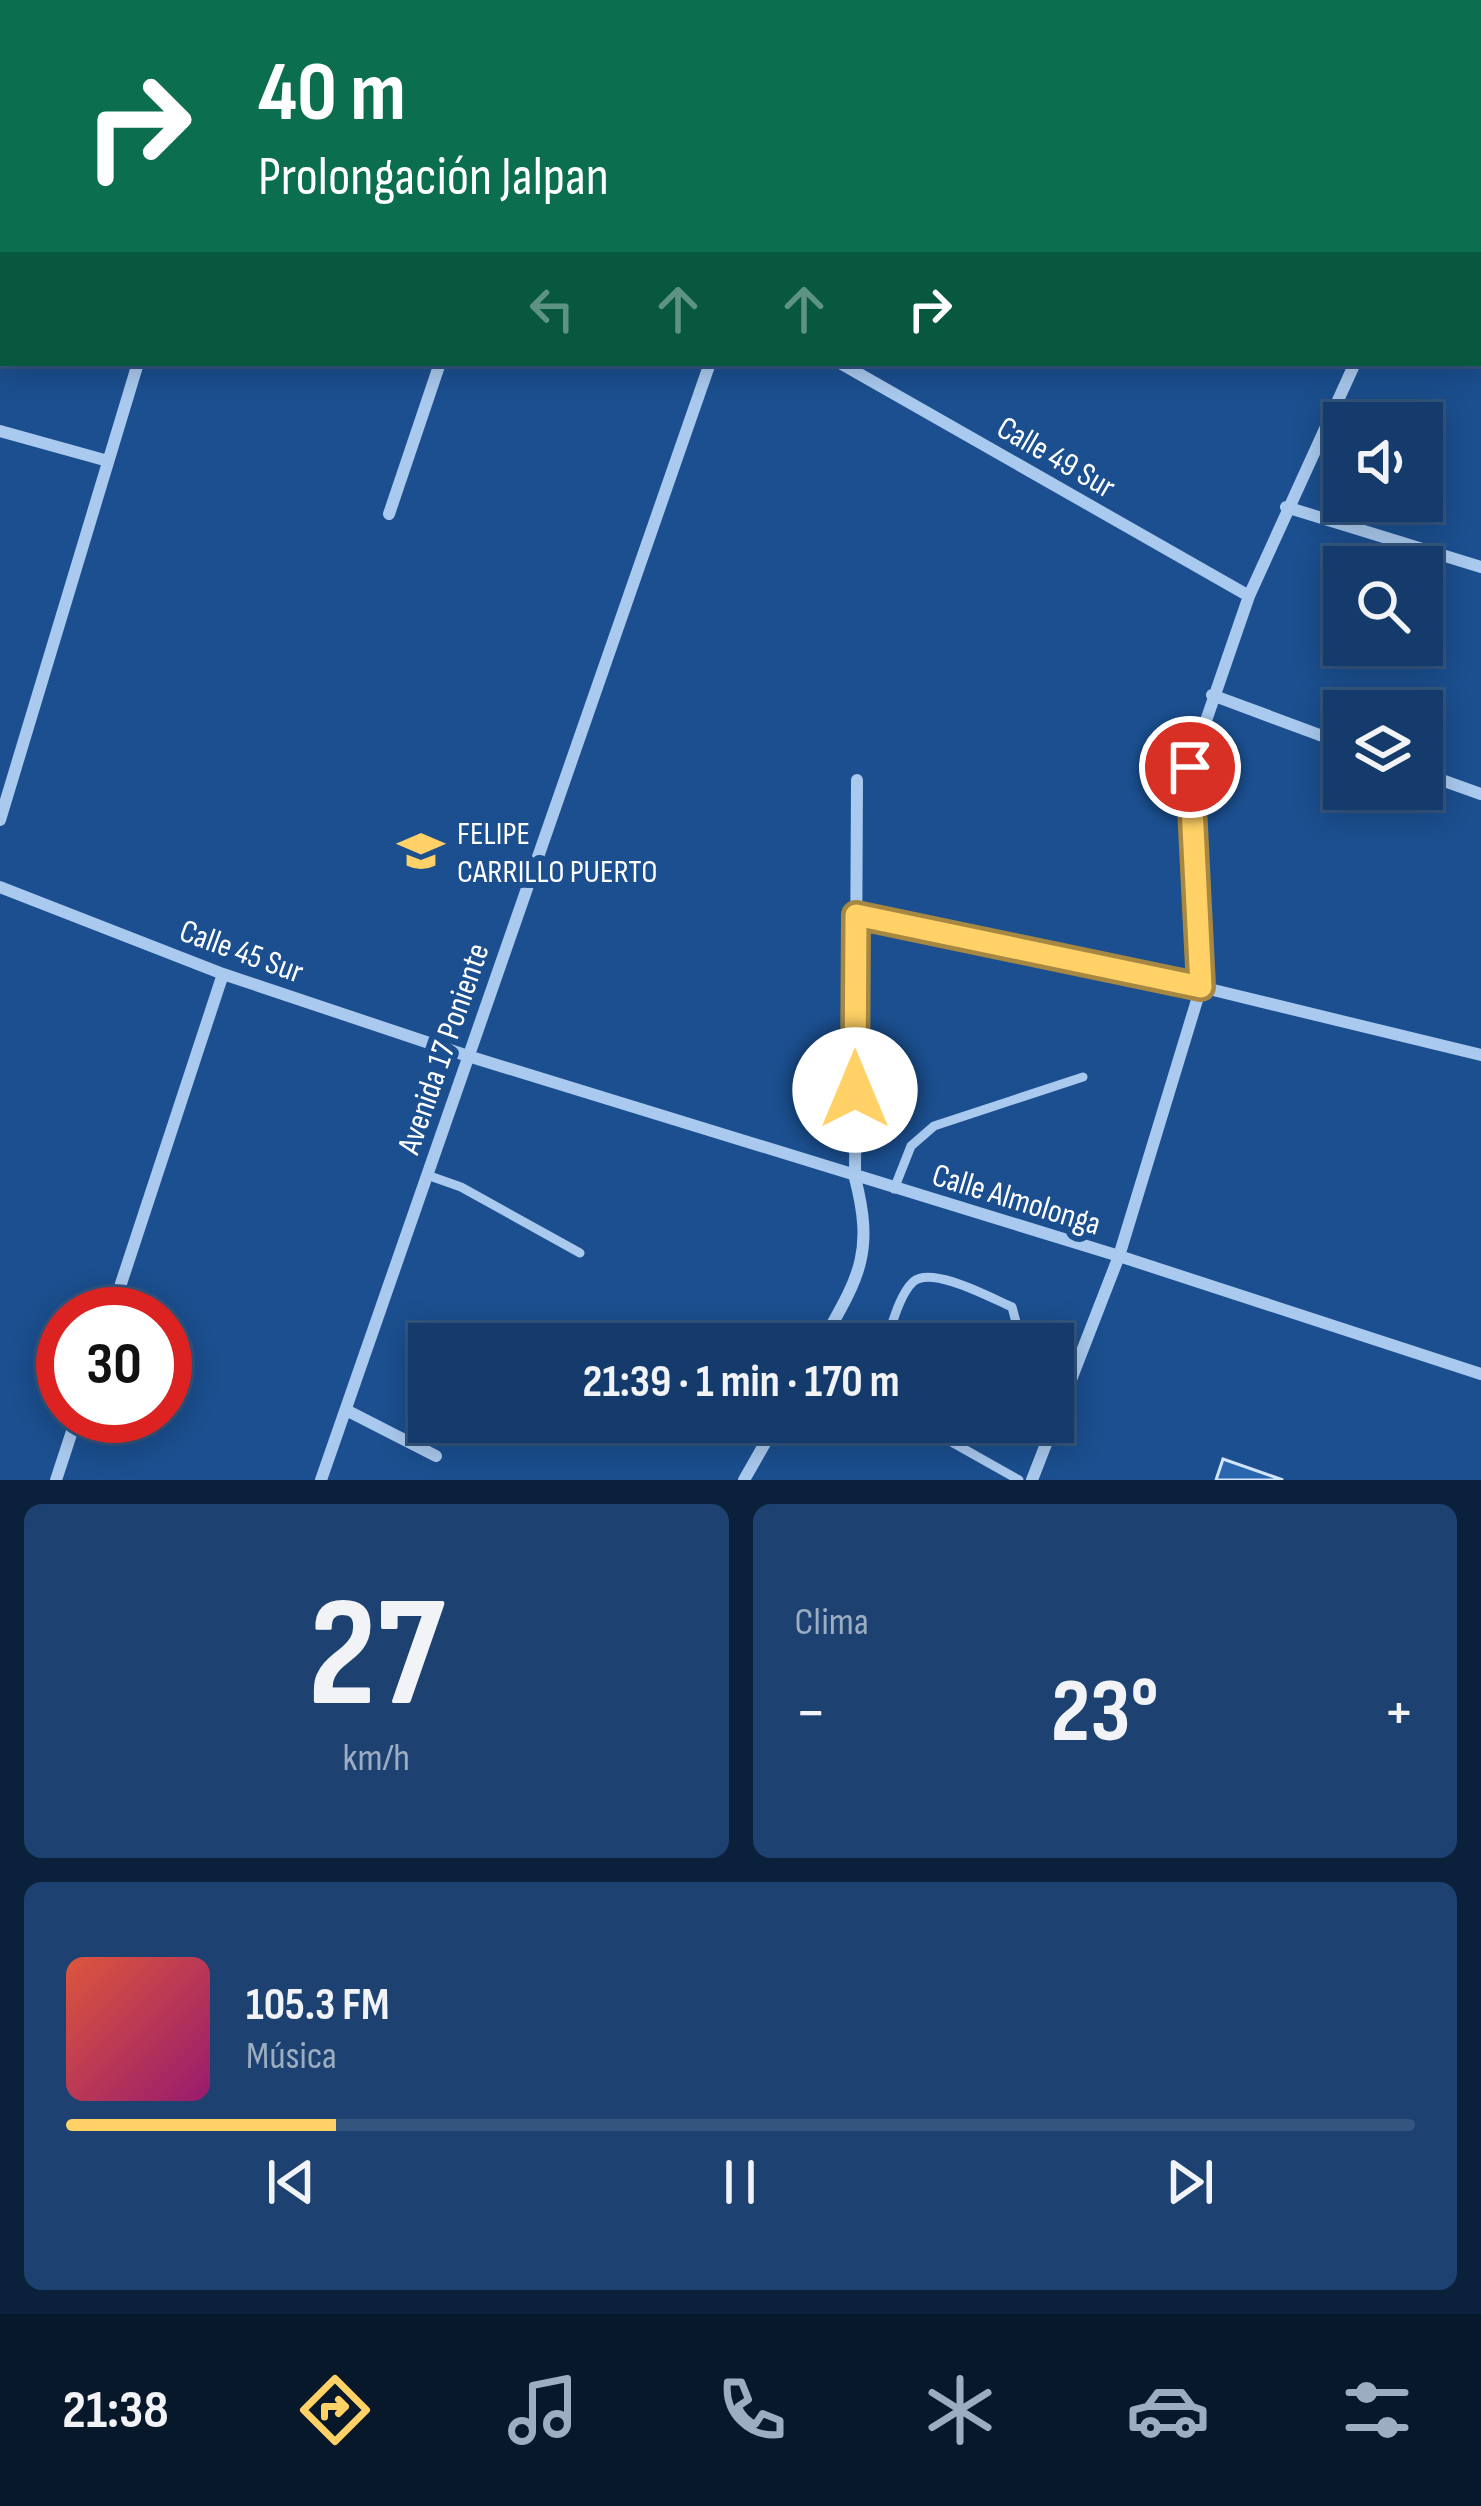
<!DOCTYPE html>
<html lang="es">
<meta charset="utf-8">
<style>
body{margin:0;font-family:"Sofia Sans Condensed",sans-serif;background:#1d4271;color:#f1f3f6;height:100vh;display:flex;flex-direction:column;font-size:45px;white-space:nowrap}
*{box-sizing:border-box;margin:0}
p{font-size:39px;color:#9dadc1}
.icon{flex:none;width:66px;height:66px;fill:none;stroke:currentColor;stroke-width:2;stroke-linecap:round;stroke-linejoin:round}
.map{position:relative;height:1480px;overflow:hidden}
.sheet{display:flex;flex-direction:column;gap:24px;padding:24px;background:#0b203b;flex:1}
.sheet>*{flex:none}
.top-card{position:absolute;left:0px;top:0px;width:1482px;height:366px;box-shadow:0 6px 30px #0003,0 0 0 3px #33557e;background:#0b6e4f;color:#fff;overflow:hidden}
.buttons{position:absolute;left:1323px;top:402px;display:grid;gap:24px}
.buttons a{display:grid;place-items:center;width:120px;height:120px;border-radius:0px;background:#143b6b;box-shadow:0 6px 30px #0003,0 0 0 3px #33557e;font-size:60px}
.speed{position:absolute;left:36px;top:1287px;display:flex;gap:24px;font-size:60px;font-weight:700;text-align:center}
.speed>*{display:grid;place-content:center;width:156px;height:156px;border-radius:50%;background:#143b6b;box-shadow:0 6px 30px #0003,0 0 0 3px #33557e;line-height:1}
.speed .limit{border:18px solid #d22;background:#fff;color:#111}
.pin{position:absolute;display:grid;place-items:center;width:102px;height:102px;color:#fff;margin:-51px;border:6px solid #fff;border-radius:50%;box-shadow:0 3px 12px #0007}
.me{position:absolute;width:132px;margin:-66px;rotate:0deg;stroke-linejoin:round;filter:drop-shadow(0 0 9px #0008)}
.turn{display:flex;align-items:center;gap:42px;height:252px;padding:0 60px;font-size:54px}
.turn .icon{width:156px;height:156px;stroke-width:2.5}
.turn b{display:block;font-size:84px;line-height:102px}
.lanes{display:flex;align-items:center;height:114px;padding:0 60px;background:#0003;justify-content:center;gap:60px;direction:ltr}
.lanes .off{opacity:.35}
.big{font-size:90px;font-weight:700;line-height:1.1}
.sheet .card{flex:1;display:flex;flex-direction:column;justify-content:center;gap:18px;min-width:0;padding:0 42px;border-radius:18px;background:#1d4271}
.sheet .dial{align-items:center;gap:0}
.dial b{font-size:156px;line-height:1}
.song{display:flex;align-items:center;gap:36px}
.cover{width:144px;height:144px;border-radius:18px;background:linear-gradient(135deg,hsl(10 70% 55%),hsl(320 70% 35%))}
.played{height:12px;border-radius:6px;background:linear-gradient(90deg,#ffd166 20%,#33557e 20%)}
.keys{display:flex;justify-content:space-around;direction:ltr}
.heat{display:flex;justify-content:space-between;align-items:center;font-size:66px;direction:ltr}
.sheet .tiles{flex:1;display:grid;gap:24px;grid-template-columns:1fr 1fr}
.card:last-child{grid-column:span 2}
.trip{position:absolute;left:408px;top:1323px;width:666px;height:120px;border-radius:0px;background:#143b6b;box-shadow:0 6px 30px #0003,0 0 0 3px #33557e;font-weight:700;line-height:120px;text-align:center}
.tabs{display:flex;height:192px;justify-content:space-around;align-items:center;background:#08182b;color:#9dadc1}
.tabs .icon{width:84px;height:84px}
.tabs .selected{color:#ffd166}
.tabs b{font-size:54px;color:#f1f3f6}
.map>svg:first-child{display:block}
</style>
<div class="map">
<svg width="1481" height="1480" viewBox="0 0 1481 1480">
<rect width="100%" height="100%" fill="#1b4f8f"/>
<path fill="#2a66ad" stroke="#cfe3fa" stroke-width="3" d="M1223,1459l60,21h-67z"/>
<g fill="none" stroke-linecap="round" stroke-linejoin="round">
<path stroke="#a9c9ee" stroke-width="9" d="M1268,3l1,-3
M427,1175l34,12 119,66
M894,1189l17,-43 23,-20 149,-49
M885,1344c7,-18 14,-49 28,-62 18,-17 78,16 99,25l4,15 -11,22
M916,1422l103,58
M958,1443l10,-21"/>
<path stroke="#a9c9ee" stroke-width="12" d="M1138,0l7,3
M252,3l1,-3
M831,3l1,-3
M0,48l3,1
M1479,95l2,-5
M1479,147l2,1
M840,363l409,233
M0,431l108,30
M1286,507l195,60
M389,514l51,-151
M1212,695l132,49
M1422,773l59,21
M0,820l138,-457
M0,887l223,87 245,82 651,200 362,118
M856,915l345,72 280,68
M111,1314l112,-340
M821,1344c37,-66 54,-89 34,-166l2,-398
M346,1410l90,46
M56,1480l21,-64
M321,1480l389,-1117
M744,1480l33,-58
M1032,1480l87,-224 82,-269 -11,-220 59,-171 106,-233"/>
</g>
<g fill="none" stroke-linecap="round" stroke-linejoin="round">
<g stroke="#a68842" stroke-width="30">
<path id="route" d="M855,1090l1,-175 345,72 -11,-220"/>
</g>
<use href="#route" stroke="#ffd166" stroke-width="21"/>
</g>
<defs>
<g id="school-bare" transform="scale(3.6)"><path d="M0-5L7-2L0 1L-7-2ZM-4 1L0 2.5L4 1V4Q0 6-4 4Z" fill="#ffd166" stroke="#1b4f8f" stroke-width="2.5" paint-order="stroke"/></g>
</defs>
<g fill-rule="evenodd">
<use href="#school-bare" x="421" y="851"/>
</g>
<g text-anchor="middle" stroke-width="12" stroke-linejoin="round" paint-order="stroke">
<g font-size="33" fill="#fff" stroke="#1b4f8f">
<text transform="translate(1057 456) rotate(30)" y="12">Calle 49 Sur</text>
<text transform="translate(242 950) rotate(20)" y="12">Calle 45 Sur</text>
<text transform="translate(442 1048) rotate(-71)" y="12">Avenida 17 Poniente</text>
<text transform="translate(1017 1198) rotate(17)" y="12">Calle Almolonga</text>
</g>
<g font-size="33" fill="#fff" stroke="#1b4f8f" text-anchor="start">
<text x="457" y="844">FELIPE<tspan x="457" dy="38">CARRILLO PUERTO</tspan></text>
</g>
</g>
</svg>
<div class="buttons">
<a><svg class="icon" aria-label="sound" viewBox="0 0 24 24"><path d="M4 9h4l5-4v14l-5-4H4zM17 9q2 3 0 6"/></svg></a>
<a><svg class="icon" aria-label="search" viewBox="0 0 24 24"><circle cx="10" cy="10" r="6"/><path d="M15 15l6 6"/></svg></a>
<a><svg class="icon" aria-label="layers" viewBox="0 0 24 24"><path d="M12 4l9 5-9 5-9-5zM3 14l9 5 9-5"/></svg></a>
</div>
<div class="speed"><div class="limit">30</div></div>
<div class="pin" style="left:1190px;top:767px;background:#d93025"><svg class="icon" aria-label="arrive" viewBox="0 0 24 24"><path d="M6 21V4h12l-3 4 3 4H6"/></svg></div>
<svg class="me" style="left:855px;top:1090px" viewBox="-20 -20 40 40"><circle r="19" fill="#fff"/><path d="M0-13L10 11 0 6-10 11z" fill="#ffd166"/></svg>
<div class="trip">21:39 · 1 min · 170 m</div>
<div class="top-card">
<div class="turn"><svg class="icon" aria-label="right" viewBox="0 0 24 24"><path d="M7 20v-9h11M14 6l5 5-5 5"/></svg><div><b>40 m</b>Prolongación Jalpan</div></div>
<div class="lanes"><svg class="icon off" aria-label="left" viewBox="0 0 24 24"><path d="M17 20v-9H6M10 6l-5 5 5 5"/></svg><svg class="icon off" aria-label="ahead" viewBox="0 0 24 24"><path d="M12 20V5M6 11l6-6 6 6"/></svg><svg class="icon off" aria-label="ahead" viewBox="0 0 24 24"><path d="M12 20V5M6 11l6-6 6 6"/></svg><svg class="icon" aria-label="right" viewBox="0 0 24 24"><path d="M7 20v-9h11M14 6l5 5-5 5"/></svg></div>
</div>
</div>
<section class="sheet">
<div class="tiles">
<div class="card dial"><b>27</b><p>km/h</p></div>
<div class="card"><p>Clima</p>
<div class="heat"><a>−</a><b class="big">23°</b><a>+</a></div>
</div>
<div class="card">
<div class="song"><i class="cover"></i><div><b>105.3 FM</b><p>Música</p></div></div>
<div class="played"></div>
<div class="keys"><svg class="icon" aria-label="previous" viewBox="0 0 24 24"><path d="M18 5L8 12l10 7zM5 5v14"/></svg><svg class="icon" aria-label="pause" viewBox="0 0 24 24"><path d="M8 5v14M16 5v14"/></svg><svg class="icon" aria-label="next" viewBox="0 0 24 24"><path d="M6 5l10 7-10 7zM19 5v14"/></svg></div>
</div>
</div>
</section>
<nav class="tabs">
<b>21:38</b>
<svg class="icon selected" aria-label="directions" viewBox="0 0 24 24"><path d="M12 3l9 9-9 9-9-9zM9 14v-3h6M13 9l2 2-2 2"/></svg>
<svg class="icon" aria-label="music" viewBox="0 0 24 24"><path d="M9 18V5l10-2v13"/><circle cx="6" cy="18" r="3"/><circle cx="16" cy="16" r="3"/></svg>
<svg class="icon" aria-label="phone" viewBox="0 0 24 24"><path d="M5 4h4l2 5-3 2q2 4 5 5l2-3 5 2v4C11 20 4 13 5 4z"/></svg>
<svg class="icon" aria-label="climate" viewBox="0 0 24 24"><path d="M12 3v18M4 7l16 10M4 17L20 7"/></svg>
<svg class="icon" aria-label="car" viewBox="0 0 24 24"><path d="M5 17H2v-5l4-1 3-4h7l3 4 3 1v5h-3M9 17h6M6 11h13"/><circle cx="7" cy="17" r="2"/><circle cx="17" cy="17" r="2"/></svg>
<svg class="icon" aria-label="filters" viewBox="0 0 24 24"><path d="M4 7h16M4 17h16"/><circle cx="9" cy="7" r="2"/><circle cx="15" cy="17" r="2"/></svg>
</nav>
